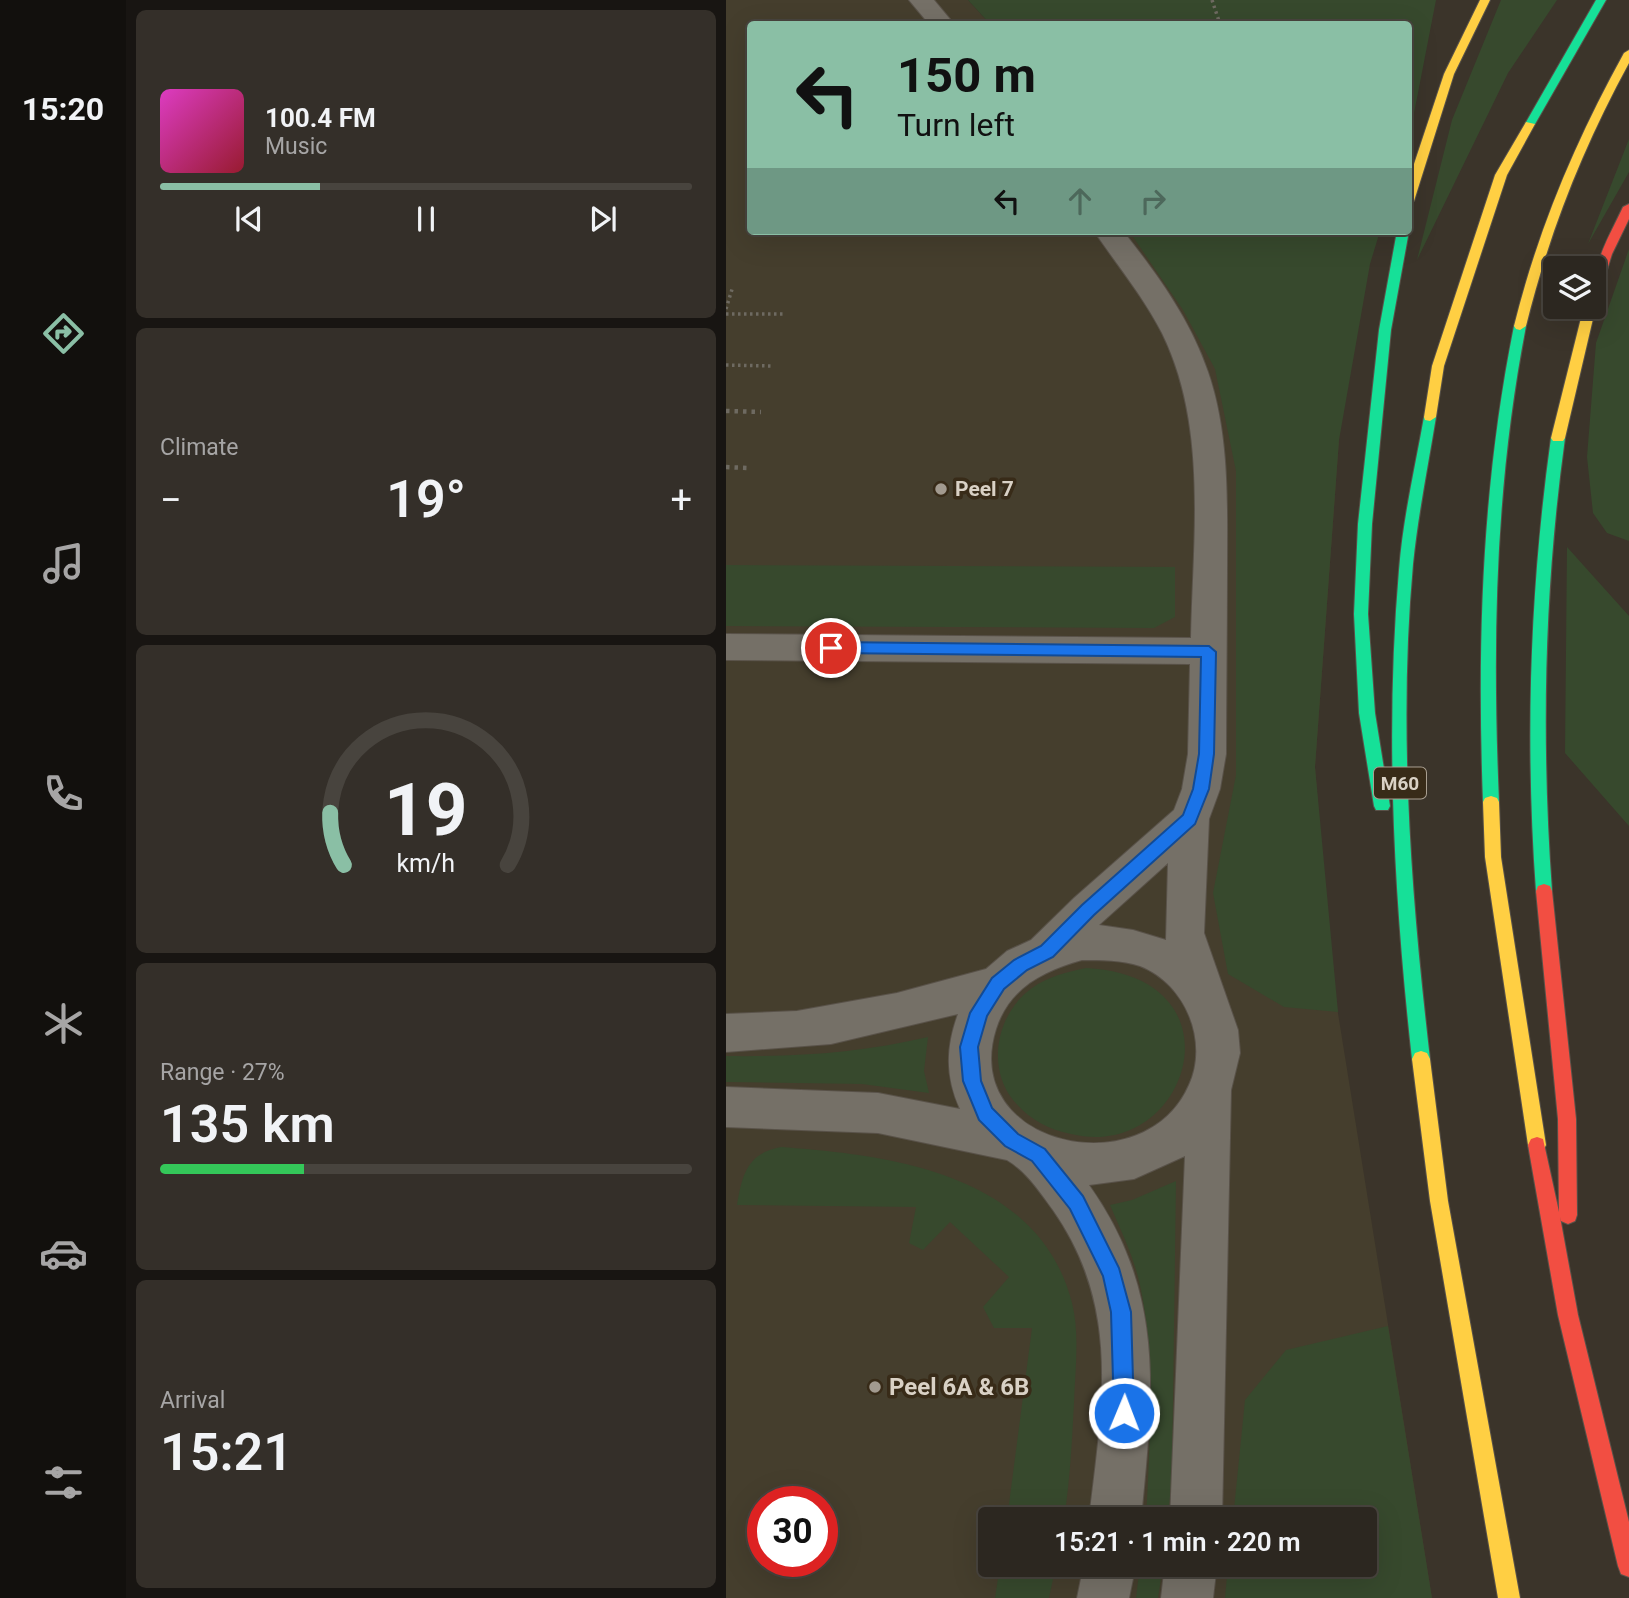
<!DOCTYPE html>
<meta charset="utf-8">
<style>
body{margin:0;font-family:Roboto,sans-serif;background:#342f29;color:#f1f3f6;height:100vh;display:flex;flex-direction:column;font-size:26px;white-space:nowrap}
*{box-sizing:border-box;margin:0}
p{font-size:23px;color:#a6a5a5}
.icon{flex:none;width:38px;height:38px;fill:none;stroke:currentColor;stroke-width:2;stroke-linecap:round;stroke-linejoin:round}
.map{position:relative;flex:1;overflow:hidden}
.sheet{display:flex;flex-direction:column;gap:10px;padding:10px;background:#181512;width:600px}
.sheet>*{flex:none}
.top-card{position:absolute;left:21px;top:21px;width:665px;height:214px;border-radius:7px;box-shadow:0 7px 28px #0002,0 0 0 2px #48443e;background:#8abfa5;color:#111;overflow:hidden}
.tools{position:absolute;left:817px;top:256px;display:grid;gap:14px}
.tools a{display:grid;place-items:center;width:63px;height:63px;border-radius:7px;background:#2c2720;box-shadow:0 7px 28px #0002,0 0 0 2px #48443e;font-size:35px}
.speed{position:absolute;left:21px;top:1486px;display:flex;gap:14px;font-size:35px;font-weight:700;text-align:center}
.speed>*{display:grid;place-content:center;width:91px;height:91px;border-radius:50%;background:#2c2720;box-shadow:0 7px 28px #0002,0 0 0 2px #48443e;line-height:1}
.speed .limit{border:10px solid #d22;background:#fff;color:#111}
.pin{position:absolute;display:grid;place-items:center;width:60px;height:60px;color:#fff;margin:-30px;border:4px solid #fff;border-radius:50%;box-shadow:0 2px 7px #0007}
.me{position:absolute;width:77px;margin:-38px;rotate:1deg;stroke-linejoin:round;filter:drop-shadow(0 0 5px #0008)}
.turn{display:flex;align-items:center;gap:24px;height:147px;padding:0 35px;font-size:32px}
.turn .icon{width:91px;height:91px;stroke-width:2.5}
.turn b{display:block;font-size:49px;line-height:60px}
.lanes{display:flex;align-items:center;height:66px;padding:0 35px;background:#0003;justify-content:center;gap:35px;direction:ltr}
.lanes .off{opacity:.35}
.big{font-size:52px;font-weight:600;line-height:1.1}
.sheet .tile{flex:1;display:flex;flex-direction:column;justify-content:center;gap:10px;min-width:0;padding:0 24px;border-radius:10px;background:#342f29}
.sheet .dial{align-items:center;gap:0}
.dial svg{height:182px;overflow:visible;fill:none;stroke:#48443e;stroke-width:7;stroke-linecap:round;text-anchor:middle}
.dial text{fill:#f1f3f6;stroke:none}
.song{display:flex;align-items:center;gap:21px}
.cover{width:84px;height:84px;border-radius:10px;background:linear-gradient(135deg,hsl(310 70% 55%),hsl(350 70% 35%))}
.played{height:7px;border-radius:4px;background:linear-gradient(90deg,#8abfa5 30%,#48443e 30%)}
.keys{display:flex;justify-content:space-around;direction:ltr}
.heat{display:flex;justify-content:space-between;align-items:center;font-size:38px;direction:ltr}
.charge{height:10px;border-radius:5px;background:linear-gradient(90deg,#34c759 27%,#48443e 0)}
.trip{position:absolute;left:252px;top:1507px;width:399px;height:70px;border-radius:7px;background:#2c2720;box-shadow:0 7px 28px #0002,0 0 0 2px #48443e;font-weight:600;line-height:70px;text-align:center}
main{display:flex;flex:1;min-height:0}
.tabs{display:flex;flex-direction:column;width:126px;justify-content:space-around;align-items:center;background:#12100d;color:#a6a5a5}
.tabs .icon{width:49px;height:49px}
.tabs .current{color:#8abfa5}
.tabs b{font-size:32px;color:#f1f3f6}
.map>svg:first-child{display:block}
</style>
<main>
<nav class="tabs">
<b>15:20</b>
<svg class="icon current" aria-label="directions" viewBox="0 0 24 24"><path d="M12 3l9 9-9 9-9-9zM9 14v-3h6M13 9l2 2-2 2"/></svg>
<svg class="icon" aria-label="music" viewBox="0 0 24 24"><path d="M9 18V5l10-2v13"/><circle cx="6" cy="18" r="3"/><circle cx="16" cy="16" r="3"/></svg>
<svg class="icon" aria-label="phone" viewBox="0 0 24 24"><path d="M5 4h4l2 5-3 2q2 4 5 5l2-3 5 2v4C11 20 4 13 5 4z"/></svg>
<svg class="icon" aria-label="climate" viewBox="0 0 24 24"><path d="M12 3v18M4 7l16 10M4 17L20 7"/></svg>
<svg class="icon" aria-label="car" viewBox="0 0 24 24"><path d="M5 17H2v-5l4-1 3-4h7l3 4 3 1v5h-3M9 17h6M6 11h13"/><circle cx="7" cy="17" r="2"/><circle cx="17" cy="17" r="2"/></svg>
<svg class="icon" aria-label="filters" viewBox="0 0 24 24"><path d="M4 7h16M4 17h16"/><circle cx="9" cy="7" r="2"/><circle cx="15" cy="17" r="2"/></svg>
</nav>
<section class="sheet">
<div class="tile">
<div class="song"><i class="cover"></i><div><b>100.4 FM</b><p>Music</p></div></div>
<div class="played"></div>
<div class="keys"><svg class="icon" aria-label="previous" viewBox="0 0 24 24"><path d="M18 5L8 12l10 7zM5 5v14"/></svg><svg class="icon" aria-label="pause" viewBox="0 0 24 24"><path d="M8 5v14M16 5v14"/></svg><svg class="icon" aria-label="next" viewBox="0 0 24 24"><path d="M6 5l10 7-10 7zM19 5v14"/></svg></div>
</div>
<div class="tile"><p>Climate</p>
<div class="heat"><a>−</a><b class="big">19°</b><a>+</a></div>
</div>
<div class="tile dial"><svg viewBox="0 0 100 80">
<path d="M14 69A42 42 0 1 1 86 69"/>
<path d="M14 69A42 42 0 0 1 8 46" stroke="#8abfa5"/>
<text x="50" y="56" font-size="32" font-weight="700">19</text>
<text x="50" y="72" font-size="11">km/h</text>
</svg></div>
<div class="tile"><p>Range · 27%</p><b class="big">135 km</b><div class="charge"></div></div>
<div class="tile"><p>Arrival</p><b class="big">15:21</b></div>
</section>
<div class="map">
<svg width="903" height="1598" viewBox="0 0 903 1598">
<rect width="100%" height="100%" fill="#3b342a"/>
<path fill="#453e2d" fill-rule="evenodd" d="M0,0h242l22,24h-240v207h414l175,209 -24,327 17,209 100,622h-706zM37,1502h59v59h-59zM264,1519h375v45h-375z"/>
<path fill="#37492d" d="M242,0h468l-27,139 -1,-115h-418z
M775,0h56l-49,73 -91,187 35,-140z
M903,139v33l-41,72z
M403,231h251l-10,33 -31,176 -24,327 23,245 -54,-5 -56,-33 -15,-81 23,-118v-304l-21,-102 -32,-59z
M903,249v292l-22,-8 -14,-20 -6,-56 9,-114z
M841,547l62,69v210l-64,-73z
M0,565l449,2v50l-21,11 -428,-2z
M360,968c161,8 103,195 -15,166 -24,-5 -42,-15 -58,-34 -27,-34 -16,-87 19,-112 17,-12 35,-16 54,-20z
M202,1037l-4,34 5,22 -67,-9 -136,-2v-26c69,1 134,-3 202,-19z
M55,1147c111,8 258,27 291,156 8,32 3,67 2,100 -2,38 -4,78 -10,116h-57l25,-191h-38l-11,-21 26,-30 -59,-55 -27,28 -14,-7 7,-36 -179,-2c5,-30 10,-52 44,-58z
M450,1181l-4,294 -4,44h-22c4,-70 9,-167 -6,-234 -6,-28 -19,-54 -30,-80l22,-5z
M662,1326l44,272h-207l3,-33 137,-1v-45h-132l12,-119 41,-50z
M274,1565h56l-7,33h-54z
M414,1565h23l-5,33h-22z"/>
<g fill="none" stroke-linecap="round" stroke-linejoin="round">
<g stroke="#595249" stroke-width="2">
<path id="street" d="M183,0h25l20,24h-25z
M368,231h29c34,43 67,88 85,141 22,64 19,134 19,201 0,60 -1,120 -1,181l-6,35 -11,30 -5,114 34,97 2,23 -9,37 -9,429h-52l15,-363 -51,23 -45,6c77,109 64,209 52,334h-52c13,-111 33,-211 -36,-309 -14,-19 -26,-38 -46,-50l-129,-27 -152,-6v-40l152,6 82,16c-15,-33 -14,-62 -2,-95l-127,30 -105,8v-38l71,-3 100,-18 89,-24 21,-18 24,-11 43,-42 100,-88 8,-21 6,-35 2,-90 -464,-4v-26l465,4c2,-101 17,-212 -29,-305 -19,-37 -45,-68 -68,-102zM442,863l-2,77 -33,-10 -34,-5zM356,960c19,0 40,0 58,6 46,18 69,76 49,119 -44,102 -230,61 -193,-56 13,-41 47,-58 86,-69z
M358,1564h52l-7,34h-52z
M439,1564h52l-4,34h-52z"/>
</g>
<g stroke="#595249" stroke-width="2">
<path id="fast" d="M870,0h10l-71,124 -9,2 -1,-2z
M671,231h12l-18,99 -19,194 -4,90 7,99 15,93 -2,4h-12l-2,-4 -15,-93 -5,-99 4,-90 21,-194z
M794,322l6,4c-31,160 -34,314 -27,476l-2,4h-12l-2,-4c-6,-162 -1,-316 31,-476z
M704,413l6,4c-8,49 -18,98 -23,147 -15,165 -2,331 17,495l-3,6 -6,2 -6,-2 -3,-6c-18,-163 -27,-326 -13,-489 4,-52 16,-102 25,-153z
M832,434l7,4c-21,151 -24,301 -13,453l-2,5 -6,2 -6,-2 -2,-5c-11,-152 -6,-302 15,-453z"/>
</g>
<g stroke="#595249" stroke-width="2">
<path id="slow" d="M754,0h10l-36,74 -40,127 -6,3v-22l36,-108z
M903,50v13c-46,84 -80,170 -103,263l-6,4 -4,-1 -2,-3c24,-97 62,-186 110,-273z
M800,122l9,2 -28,51 -63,191 -8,51 -6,4 -5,-1 -1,-3 8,-51 63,-191z
M868,303l2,3 -31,132 -2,3h-10l-2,-3 33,-132h10z
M765,796l6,2 2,4 2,55 45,288 -3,6 -6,2 -6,-2 -3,-6 -43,-288 -2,-55 2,-4z
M695,1051l6,2 3,6 18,142 72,397h-22l-68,-397 -18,-142 3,-6z"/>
</g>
<g stroke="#595249" stroke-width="2">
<path id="jam" d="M903,204v15l-17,35 -12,38 -6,4c0,-37 14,-57 29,-89z
M818,884l6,2 2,5 24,228 1,96 -2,6 -7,3 -7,-3 -1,-4 18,98 51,207v55l-8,-3 -3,-8 -60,-251 -30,-170 3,-6 6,-2 6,2 16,73 -1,-93 -22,-228 2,-5z"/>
</g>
<path stroke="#6e6a61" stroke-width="3.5" stroke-dasharray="2.5 3.5" stroke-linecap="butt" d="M486,0l8,24
M0,309l7,-23
M0,314h59
M0,365l46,1"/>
<path stroke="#6e6a61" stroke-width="4.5" stroke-dasharray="3.5 5" stroke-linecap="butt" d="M0,411l35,1
M0,467l22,1"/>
<use href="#street" fill="#757067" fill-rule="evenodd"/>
<use href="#fast" fill="#16e098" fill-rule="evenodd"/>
<use href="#slow" fill="#ffcf43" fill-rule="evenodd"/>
<use href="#jam" fill="#f24e42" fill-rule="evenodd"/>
</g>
<path fill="#1a73e8" stroke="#114b97" stroke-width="2" d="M105,642l378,4 7,6 -2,102 -5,35 -14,35 -101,91 -41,42 -26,13 -23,19 -17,27 -9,31 3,34 11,27 26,26 27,15 38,47 36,72 12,44 3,101 -3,7 -7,3 -7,-3 -3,-7 -3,-101 -8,-36 -33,-67 -38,-48 -27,-15 -26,-26 -16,-39 -3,-34 10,-34 22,-35 22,-18 27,-14 41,-41 101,-90 10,-26 6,-35 2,-97 -370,-4 -8,-5z"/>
<g fill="#a29a8f" stroke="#382b18" stroke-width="2.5">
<circle cx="215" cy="489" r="7"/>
<circle cx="149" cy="1387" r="7"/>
</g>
<g text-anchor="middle" stroke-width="7" stroke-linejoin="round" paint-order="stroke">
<rect fill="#382b18" stroke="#a99f91" stroke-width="2" x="648" y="767.5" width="52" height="31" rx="5"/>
<g font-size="19" font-weight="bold" fill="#d9d1c5">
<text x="674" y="790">M60</text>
</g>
<g font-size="21" font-weight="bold" fill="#d9d1c5" stroke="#382b18" text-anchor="start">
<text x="229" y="496">Peel 7</text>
</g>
<g font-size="24" font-weight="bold" fill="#d9d1c5" stroke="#382b18" text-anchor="start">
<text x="163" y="1395">Peel 6A &amp; 6B</text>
</g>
</g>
</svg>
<div class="tools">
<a><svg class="icon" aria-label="layers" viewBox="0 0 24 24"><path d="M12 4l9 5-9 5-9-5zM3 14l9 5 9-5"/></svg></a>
</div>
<div class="speed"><div class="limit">30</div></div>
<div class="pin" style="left:105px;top:648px;background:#d93025"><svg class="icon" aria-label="arrive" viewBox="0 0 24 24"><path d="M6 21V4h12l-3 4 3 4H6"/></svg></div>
<svg class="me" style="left:398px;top:1413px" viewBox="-20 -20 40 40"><circle r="17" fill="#1a73e8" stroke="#fff" stroke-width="3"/><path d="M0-11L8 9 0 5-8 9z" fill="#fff"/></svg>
<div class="trip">15:21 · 1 min · 220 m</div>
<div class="top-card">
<div class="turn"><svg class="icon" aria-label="left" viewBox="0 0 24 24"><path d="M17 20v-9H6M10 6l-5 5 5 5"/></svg><div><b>150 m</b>Turn left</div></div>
<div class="lanes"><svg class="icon" aria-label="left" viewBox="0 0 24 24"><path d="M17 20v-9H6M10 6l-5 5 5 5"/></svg><svg class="icon off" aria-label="ahead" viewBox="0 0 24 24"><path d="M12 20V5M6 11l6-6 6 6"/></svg><svg class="icon off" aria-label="right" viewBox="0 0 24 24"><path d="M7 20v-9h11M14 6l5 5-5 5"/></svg></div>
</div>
</div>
</main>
